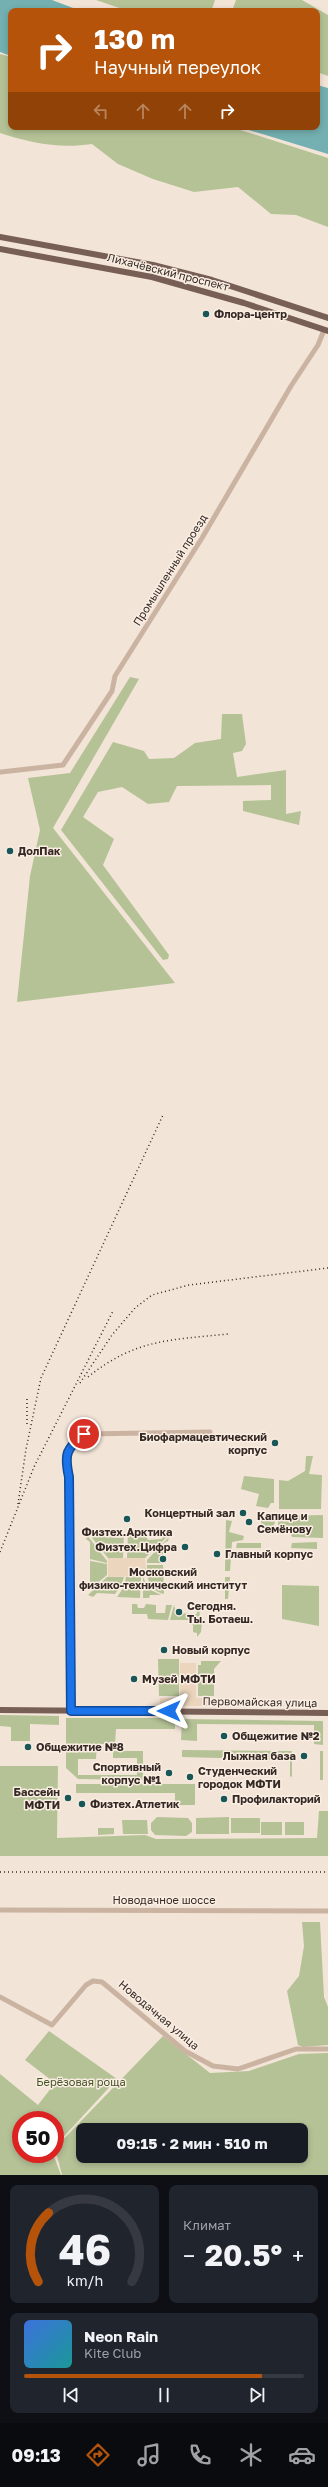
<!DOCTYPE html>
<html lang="ru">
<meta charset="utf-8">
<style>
body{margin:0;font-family:"Golos Text",sans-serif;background:#20242c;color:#f1f3f6;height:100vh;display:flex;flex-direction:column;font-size:15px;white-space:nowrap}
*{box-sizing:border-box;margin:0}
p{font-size:13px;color:#9ea1a6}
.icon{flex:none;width:22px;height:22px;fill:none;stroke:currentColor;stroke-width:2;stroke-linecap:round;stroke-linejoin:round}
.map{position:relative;height:2175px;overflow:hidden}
.side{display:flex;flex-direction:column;gap:10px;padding:10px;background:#0d0f14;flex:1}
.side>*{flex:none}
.guide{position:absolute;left:8px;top:8px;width:312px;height:122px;border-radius:8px;box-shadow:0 2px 6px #0003;background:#b45309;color:#fff;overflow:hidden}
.speed{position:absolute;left:12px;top:2111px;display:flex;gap:8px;font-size:20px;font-weight:700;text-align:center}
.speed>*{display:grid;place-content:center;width:52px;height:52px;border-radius:50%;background:#171b24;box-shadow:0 2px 6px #0003;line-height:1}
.speed .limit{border:6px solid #d22;background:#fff;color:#111}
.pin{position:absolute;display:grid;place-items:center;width:34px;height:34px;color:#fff;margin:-17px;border:2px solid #fff;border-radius:50%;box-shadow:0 1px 4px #0007}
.me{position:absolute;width:44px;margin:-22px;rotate:270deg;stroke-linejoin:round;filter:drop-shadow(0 0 3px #0008)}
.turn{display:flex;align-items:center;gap:14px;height:84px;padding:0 20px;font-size:18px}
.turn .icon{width:52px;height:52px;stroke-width:2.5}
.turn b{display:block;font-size:28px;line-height:34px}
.lanes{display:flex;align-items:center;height:38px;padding:0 20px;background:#0003;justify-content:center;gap:20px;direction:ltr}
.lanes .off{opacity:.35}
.big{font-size:30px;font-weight:700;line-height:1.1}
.side .card{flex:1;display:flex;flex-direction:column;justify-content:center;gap:6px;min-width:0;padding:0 14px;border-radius:8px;background:#20242c}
.side .dial{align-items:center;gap:0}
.dial svg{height:104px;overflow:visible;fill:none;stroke:#363941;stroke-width:7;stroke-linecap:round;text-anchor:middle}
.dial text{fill:#f1f3f6;stroke:none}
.song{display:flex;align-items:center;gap:12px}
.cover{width:48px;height:48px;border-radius:6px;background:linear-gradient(135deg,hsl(220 70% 55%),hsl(180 70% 35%))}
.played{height:4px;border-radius:2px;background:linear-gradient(90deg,#b45309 85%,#363941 85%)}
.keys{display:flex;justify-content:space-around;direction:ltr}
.heat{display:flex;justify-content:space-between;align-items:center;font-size:22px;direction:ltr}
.side .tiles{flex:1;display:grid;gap:10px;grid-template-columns:1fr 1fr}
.card:last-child{grid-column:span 2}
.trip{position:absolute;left:76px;top:2123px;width:232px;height:40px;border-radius:8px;background:#171b24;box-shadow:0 2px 6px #0003;font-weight:700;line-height:40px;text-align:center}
.tabs{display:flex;height:64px;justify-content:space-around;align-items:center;background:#090b0e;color:#9ea1a6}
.tabs .icon{width:28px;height:28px}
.tabs .current{color:#b45309}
.tabs b{font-size:18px;color:#f1f3f6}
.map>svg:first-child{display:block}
</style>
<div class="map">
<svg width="328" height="2175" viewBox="0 0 328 2175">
<rect width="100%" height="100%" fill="#f2e4d7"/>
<path fill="#b5c296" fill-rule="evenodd" d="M96,0h119l-3,9 2,2h-86z
M236,0h66l26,15v61l-11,-4v-61h-85z
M0,54l11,3v70h220l97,31v69l-32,-12 -25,-1 -33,-27 -44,5 -41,-13 -35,-15 -26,-20c-33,5 -61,-1 -92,-11z
M130,677l9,2 -86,149 122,155 -158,19 13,-126 10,-46 -12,-52 42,-5z
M222,714h20l4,30 -4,7 -9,2 4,24 49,-7v44l15,-3 -2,14 -56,-14v-10l28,-1v-15l-94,1 -8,16 -21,2 -26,-17 -24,5 -15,25 31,22 -11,26 66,90 -1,4 -5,1 -102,-130 52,-88 31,9 5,8 25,-1 21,-15 26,-4z
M306,1456h7l-4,18 13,1 -1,34h-42v-29l9,1 17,-10z
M244,1476l30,3v24h-3l-3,5 -12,-2 3,-12 -18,-5z
M261 1521a7 7 0 1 1 14 0a7 7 0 1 1-14 0Z
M323,1515v23l-31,-1 -4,-9 -10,-1v-11z
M226,1520l6,1 -3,11 15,4 -1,4 -11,2 -2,29h-5z
M101,1533l3,4 17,1 3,-5 -1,25h-15l-19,-24z
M128,1533l17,1 3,6 14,-1 3,-6 4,2 -24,23h-18z
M87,1535l20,26v2l-17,-4v-17l-4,-3z
M169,1537l-1,4 -4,2v20h-17v-3z
M317,1542v7l-26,-1 1,-5z
M237,1543h24v5h-25z
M90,1561l17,3v11l-17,14z
M147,1565h16l1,29c-16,-4 -17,-15 -17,-29z
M107,1577h17l-3,9 -6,8 -18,-1 -4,4 -5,-2z
M126,1577h15l-1,21 -23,-1 7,-10z
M143,1577l6,12 12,6h-11l-1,3h-6z
M225,1577h5l-2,22h-3z
M282,1585l37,1v40l-37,-7z
M132,1604h5l1,4h6l2,-4 10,1v8h9l1,-8h6l-4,15 -20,-1 -1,-5h-15z
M174,1605l2,8 18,1h3v-7l2,-2 1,14 -12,4v-3h-18z
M202,1621l-1,11 -4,5v-4l-4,-1v-7h-3z
M158,1659h21v37h-20z
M201,1661h20l-7,8v27h-16v-31h3z
M0,1715l59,1v9l-29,-1v17h-19v-14l-11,-1z
M66,1718h109v11h-59l-1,15h-18l-1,15h-18v16h59v-17h-24v-7h30v29l-65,-1 -12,-11z
M182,1719l141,2v24l-9,-1v-19l-117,-1v17l-16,-1z
M182,1750l110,1v26l-2,-1v-16l-108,-3z
M320,1751h3v29h-3z
M0,1766h58l-1,72 88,-3 11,4 161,-1 2,-27h9v45h-328z
M76,1784h119v21h-20v-12h-99z
M157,1817l31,1 4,5v9l-6,4 -31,-1 -4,-5v-7z
M229,1817v17h-33v-16z
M231,1818h29v15h-29z
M122,1820h25l1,14h-25z
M261,1822h21v13h-21z
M285,1822h19v13h-19z
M98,1828h16v6l-16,1z
M302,1922h18l4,75 4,10v38l-25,2 -5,-2 -11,-54 12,-15 5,-30z
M49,2031l68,48 -62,67v-26h-34v34h32l8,21h-61v-101l38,31 17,-22 -30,-23z
M163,2036l47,37 39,-2 50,-17 29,-1v122h-266l-7,-27zM83,2130h218v26h-218z"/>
<path fill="#ebd5bc" d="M108,1558h37l2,18 -39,1z
M180,1663h16v35h15v8h-51v-8h20z"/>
<path fill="#74b0b1" d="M0,0h52l29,11h-70v45l-11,-4z
M317,85l11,3v66l-89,-27h78z"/>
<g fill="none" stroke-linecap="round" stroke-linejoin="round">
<path stroke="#cbb3a2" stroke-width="5" d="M1,772l62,-7 49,-74 3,-15 87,-138 89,-152 27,-41 6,-15
M71,1711l-2,-234c-5,-23 -3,-28 15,-43l126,-2
M0,1910l328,1
M0,1997l52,28 34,-40 7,-4 9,1 83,69 28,15 25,3 58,-20h32"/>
<path stroke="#785f55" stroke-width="6" d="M0,237l153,28 59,15 116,38
M0,249l152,28 92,26 84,28
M0,1710l328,3"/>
<path stroke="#352925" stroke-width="1.5" stroke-dasharray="1 3" stroke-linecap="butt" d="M88,1377c47,-38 82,-37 140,-43
M80,1383l32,-48 23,-27 17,-13 37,-10 139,-17
M27,1424v-26
M18,1504l8,-55 15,-71 122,-263
M0,1552l34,-85 79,-156
M0,1872h328"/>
</g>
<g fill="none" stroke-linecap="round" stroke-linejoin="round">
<g stroke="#114b97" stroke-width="10">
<path id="route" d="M84,1434c-18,15 -20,20 -15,43l2,234h98"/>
</g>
<use href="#route" stroke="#1a73e8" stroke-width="7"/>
</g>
<g fill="#195658" stroke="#faeee3" stroke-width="1.5">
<circle cx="206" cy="314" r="4"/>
<circle cx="10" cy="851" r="4"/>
<circle cx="275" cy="1443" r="4"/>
<circle cx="243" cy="1513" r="4"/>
<circle cx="127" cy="1519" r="4"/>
<circle cx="249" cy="1522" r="4"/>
<circle cx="185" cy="1547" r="4"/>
<circle cx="217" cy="1554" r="4"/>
<circle cx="163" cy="1559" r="4"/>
<circle cx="179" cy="1612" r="4"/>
<circle cx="164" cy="1650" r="4"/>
<circle cx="134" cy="1679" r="4"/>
<circle cx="224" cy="1736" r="4"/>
<circle cx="28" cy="1747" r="4"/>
<circle cx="304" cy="1756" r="4"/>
<circle cx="169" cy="1773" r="4"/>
<circle cx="190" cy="1777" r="4"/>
<circle cx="68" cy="1798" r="4"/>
<circle cx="224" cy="1799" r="4"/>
<circle cx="82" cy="1804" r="4"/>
</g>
<g text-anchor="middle" stroke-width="3" stroke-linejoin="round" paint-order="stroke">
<g font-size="11" fill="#352925" stroke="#faeee3">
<text transform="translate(168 272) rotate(14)" y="4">Лихачёвский проспект</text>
<text transform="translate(170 570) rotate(-58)" y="4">Промышленный проезд</text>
<text transform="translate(260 1702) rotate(1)" y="4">Первомайская улица</text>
<text x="164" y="1904">Новодачное шоссе</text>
<text transform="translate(159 2015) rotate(40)" y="4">Новодачная улица</text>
</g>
<g font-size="11" font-weight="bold" fill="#352925" stroke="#faeee3" text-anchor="start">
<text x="214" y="318">Флора-центр</text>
<text x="18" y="855">ДолПак</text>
<text x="267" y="1441" text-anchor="end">Биофармацевтический<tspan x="267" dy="13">корпус</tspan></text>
<text x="235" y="1517" text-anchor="end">Концертный зал</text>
<text x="257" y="1520">Капице и<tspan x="257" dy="13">Семёнову</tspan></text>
<text x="127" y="1536" text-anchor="middle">Физтех.Арктика</text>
<text x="177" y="1551" text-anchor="end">Физтех.Цифра</text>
<text x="225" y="1558">Главный корпус</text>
<text x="163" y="1576" text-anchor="middle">Московский<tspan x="163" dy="13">физико-технический институт</tspan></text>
<text x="187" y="1610">Сегодня.<tspan x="187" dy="13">Ты. Ботаеш.</tspan></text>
<text x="172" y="1654">Новый корпус</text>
<text x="142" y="1683">Музей МФТИ</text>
<text x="232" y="1740">Общежитие №2</text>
<text x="36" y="1751">Общежитие №8</text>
<text x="296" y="1760" text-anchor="end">Лыжная база</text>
<text x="161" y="1771" text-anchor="end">Спортивный<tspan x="161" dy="13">корпус №1</tspan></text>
<text x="198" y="1775">Студенческий<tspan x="198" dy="13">городок МФТИ</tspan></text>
<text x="60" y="1796" text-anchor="end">Бассейн<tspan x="60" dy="13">МФТИ</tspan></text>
<text x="232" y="1803">Профилакторий</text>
<text x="90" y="1808">Физтех.Атлетик</text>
</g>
<g font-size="11" fill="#465428" stroke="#faeee3">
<text x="81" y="2086">Берёзовая роща</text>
</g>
</g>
</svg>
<div class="speed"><div class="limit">50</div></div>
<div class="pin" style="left:84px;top:1434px;background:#d93025"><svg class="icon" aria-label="arrive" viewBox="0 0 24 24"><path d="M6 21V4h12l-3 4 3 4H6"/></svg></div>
<svg class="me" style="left:169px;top:1711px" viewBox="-20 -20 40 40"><path d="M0-17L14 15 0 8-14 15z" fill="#1a73e8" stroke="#fff" stroke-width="4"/></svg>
<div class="trip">09:15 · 2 мин · 510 m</div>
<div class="guide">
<div class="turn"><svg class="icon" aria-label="right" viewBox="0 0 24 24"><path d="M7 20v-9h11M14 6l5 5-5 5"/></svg><div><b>130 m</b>Научный переулок</div></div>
<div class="lanes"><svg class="icon off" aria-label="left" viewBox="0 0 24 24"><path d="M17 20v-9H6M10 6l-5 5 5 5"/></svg><svg class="icon off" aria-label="ahead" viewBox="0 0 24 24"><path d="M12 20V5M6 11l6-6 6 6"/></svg><svg class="icon off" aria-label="ahead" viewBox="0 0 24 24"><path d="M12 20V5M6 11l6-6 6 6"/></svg><svg class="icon" aria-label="right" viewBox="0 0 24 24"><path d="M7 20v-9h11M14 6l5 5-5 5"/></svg></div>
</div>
</div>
<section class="side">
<div class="tiles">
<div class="card dial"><svg viewBox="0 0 100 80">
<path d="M14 69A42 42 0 1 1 86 69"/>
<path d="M14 69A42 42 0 0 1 22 16" stroke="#b45309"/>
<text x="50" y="56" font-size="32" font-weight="700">46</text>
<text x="50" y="72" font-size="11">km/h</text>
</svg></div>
<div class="card"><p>Климат</p>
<div class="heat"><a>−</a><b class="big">20.5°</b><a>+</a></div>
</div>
<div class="card">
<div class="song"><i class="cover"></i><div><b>Neon Rain</b><p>Kite Club</p></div></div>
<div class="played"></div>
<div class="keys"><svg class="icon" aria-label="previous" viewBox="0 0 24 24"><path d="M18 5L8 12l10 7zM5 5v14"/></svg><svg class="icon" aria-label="pause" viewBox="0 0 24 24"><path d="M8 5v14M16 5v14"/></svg><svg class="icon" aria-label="next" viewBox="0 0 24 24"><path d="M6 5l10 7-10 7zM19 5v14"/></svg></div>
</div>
</div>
</section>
<nav class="tabs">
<b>09:13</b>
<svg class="icon current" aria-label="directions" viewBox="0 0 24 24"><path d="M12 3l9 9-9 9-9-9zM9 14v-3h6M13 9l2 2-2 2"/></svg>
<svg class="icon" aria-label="music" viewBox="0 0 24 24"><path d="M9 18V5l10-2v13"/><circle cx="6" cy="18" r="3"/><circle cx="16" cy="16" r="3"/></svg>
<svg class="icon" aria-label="phone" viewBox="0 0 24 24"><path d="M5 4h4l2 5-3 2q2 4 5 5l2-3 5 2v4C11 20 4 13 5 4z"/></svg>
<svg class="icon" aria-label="climate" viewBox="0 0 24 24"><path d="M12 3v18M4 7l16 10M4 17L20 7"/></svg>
<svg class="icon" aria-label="car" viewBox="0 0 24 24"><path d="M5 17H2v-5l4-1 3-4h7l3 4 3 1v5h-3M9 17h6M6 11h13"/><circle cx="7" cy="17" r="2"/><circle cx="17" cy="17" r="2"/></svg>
</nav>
